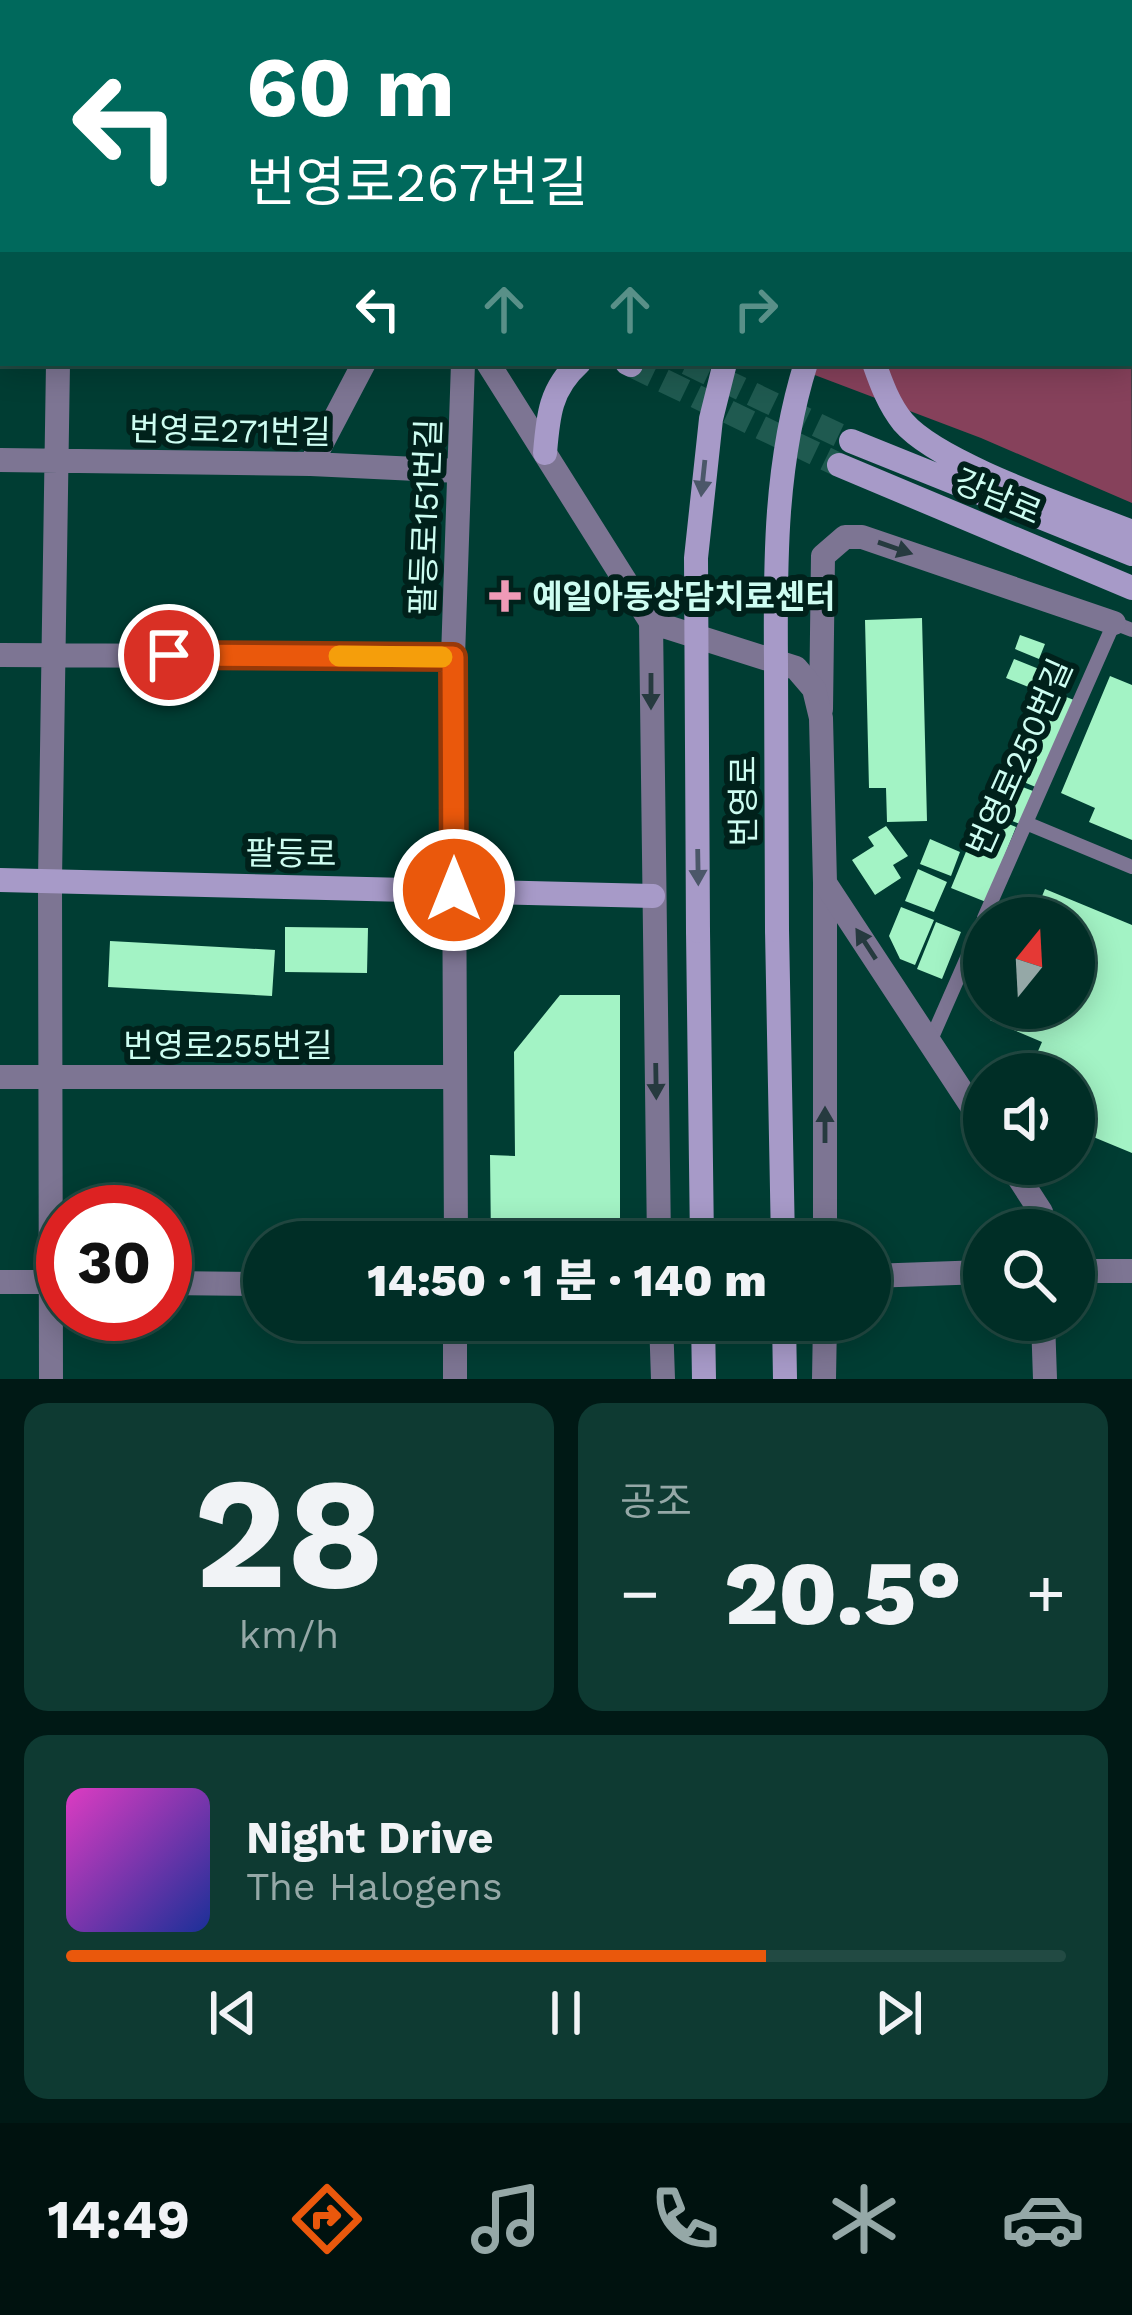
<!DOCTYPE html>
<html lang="ko">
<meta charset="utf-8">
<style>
body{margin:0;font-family:"Work Sans","Noto Sans KR",sans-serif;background:#0e3a32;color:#f1f3f6;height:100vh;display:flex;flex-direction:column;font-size:45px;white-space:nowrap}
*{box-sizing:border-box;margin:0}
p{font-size:39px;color:#95a8a7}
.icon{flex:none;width:66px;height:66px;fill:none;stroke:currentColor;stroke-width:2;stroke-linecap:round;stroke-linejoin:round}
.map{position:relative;height:1379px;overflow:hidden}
.drawer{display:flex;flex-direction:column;gap:24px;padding:24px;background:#001915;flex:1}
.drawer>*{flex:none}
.top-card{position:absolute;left:0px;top:0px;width:1134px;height:366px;box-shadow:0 6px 30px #0003,0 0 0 3px #224a43;background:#00695c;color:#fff;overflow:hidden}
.needle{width:78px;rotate:18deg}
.buttons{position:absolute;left:963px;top:897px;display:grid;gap:24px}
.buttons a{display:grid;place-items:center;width:132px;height:132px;border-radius:50%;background:#002e26;box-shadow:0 6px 30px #0003,0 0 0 3px #224a43;font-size:60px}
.speed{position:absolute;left:36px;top:1185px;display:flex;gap:24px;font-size:60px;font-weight:700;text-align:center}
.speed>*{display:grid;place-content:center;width:156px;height:156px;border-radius:50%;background:#002e26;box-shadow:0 6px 30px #0003,0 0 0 3px #224a43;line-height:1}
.speed .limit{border:18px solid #d22;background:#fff;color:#111}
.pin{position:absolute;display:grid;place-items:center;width:102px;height:102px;color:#fff;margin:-51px;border:6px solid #fff;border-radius:50%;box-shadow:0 3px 12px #0007}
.me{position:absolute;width:132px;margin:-66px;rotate:0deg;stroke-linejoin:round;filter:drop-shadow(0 0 9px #0008)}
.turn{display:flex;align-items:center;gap:42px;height:252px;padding:0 48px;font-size:54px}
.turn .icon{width:156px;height:156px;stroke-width:2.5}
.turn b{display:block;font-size:84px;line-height:102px}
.lanes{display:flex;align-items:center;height:114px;padding:0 48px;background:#0003;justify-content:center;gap:60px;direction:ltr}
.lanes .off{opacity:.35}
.big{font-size:90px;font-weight:800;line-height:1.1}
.drawer .widget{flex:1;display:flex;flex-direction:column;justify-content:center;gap:18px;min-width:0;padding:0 42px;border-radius:24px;background:#0e3a32}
.drawer .dial{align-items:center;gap:0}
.dial b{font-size:156px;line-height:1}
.song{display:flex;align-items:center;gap:36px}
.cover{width:144px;height:144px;border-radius:18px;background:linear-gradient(135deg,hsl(310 70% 55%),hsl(230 70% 35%))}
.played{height:12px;border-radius:6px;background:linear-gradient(90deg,#ea580c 70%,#224a43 70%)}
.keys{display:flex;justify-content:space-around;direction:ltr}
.heat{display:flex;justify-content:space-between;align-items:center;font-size:66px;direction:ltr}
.drawer .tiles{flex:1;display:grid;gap:24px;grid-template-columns:1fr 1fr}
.widget:last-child{grid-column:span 2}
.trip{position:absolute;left:243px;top:1221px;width:648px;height:120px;border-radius:60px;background:#002e26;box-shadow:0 6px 30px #0003,0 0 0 3px #224a43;font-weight:800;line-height:120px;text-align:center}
.menu{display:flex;height:192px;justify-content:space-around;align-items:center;background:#00120f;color:#95a8a7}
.menu .icon{width:84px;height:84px}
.menu .current{color:#ea580c}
.menu b{font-size:54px;color:#f1f3f6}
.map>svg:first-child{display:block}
</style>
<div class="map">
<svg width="1132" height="1379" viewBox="0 0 1132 1379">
<rect width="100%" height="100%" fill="#003d33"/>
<path fill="#86415b" d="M7,0h424l-417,3z
M1131,245l1,258 -151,-65 -198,-75h348z"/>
<path fill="#118a77" d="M640,0h492v250l-1,-247z"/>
<path fill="#a3f3c5" d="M922,618l5,203 -40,1 -1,-34h-17l-4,-168z
M1020,635l25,9 -6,15 -24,-10z
M1014,659l25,10 -8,19 -25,-10z
M1110,676l22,9v155l-43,-18 6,-14 -34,-15z
M1038,686l36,14 -36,88 -36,-15z
M999,778l34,13 -13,33 -34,-13z
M982,813l34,14 -30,75 -35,-14z
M886,826l22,30 -15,9 8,13 -26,17 -23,-35 22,-14 -6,-9z
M930,839l30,13 -9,24 -31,-12z
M918,869l29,13 -13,30 -29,-11z
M1045,889l87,36v228l-58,-24v-55h-46l14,-32 -52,-22 5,-12h79v-90h-41z
M901,907l33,13 -19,45 -15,-6 -11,-23z
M936,922l25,10 -19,47 -25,-10z
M285,927l83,1 -1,45 -82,-1z
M110,941l165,9 -3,46 -164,-9z
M560,995h60v247h-129l-1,-87 25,1 -1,-104z"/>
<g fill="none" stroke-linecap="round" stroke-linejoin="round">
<path stroke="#1f5a50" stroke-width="24" stroke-dasharray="24 12" stroke-linecap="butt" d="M687,363l164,78
M631,365l208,100"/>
<path stroke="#679e93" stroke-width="4.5" stroke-dasharray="9 9" stroke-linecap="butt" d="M324,0v3
M561,0l6,3
M457,3l1,-3
M820,3l2,-3
M1131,290h1"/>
<path stroke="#7d7593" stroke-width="14" d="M1026,823l106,44
M984,918l130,-295 18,7
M930,1042l54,-123"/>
<path stroke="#7d7593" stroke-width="24" d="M0,85l3,1
M0,460l311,4 148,7
M311,464l53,-101
M0,655l453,2
M821,709l2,-153 22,-19h17l252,86
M0,1077h455
M456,1242l-3,-585 10,-294
M825,1242v-359
M870,1276l114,-4
M0,1282h63
M165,1283l99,1
M51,1379l-1,-499 8,-517
M455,1379v-59
M824,1379l1,-59"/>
<path stroke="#7d7593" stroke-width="24" d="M488,363l163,259
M1010,1164l31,48v18
M659,1242l-8,-620 145,46 18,21 7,29 4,165 159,242
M1074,1271h58
M661,1320l2,59
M1043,1320l2,59"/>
<path stroke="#a79ac8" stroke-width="24" d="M871,3l1,-3
M957,3l1,-3
M0,37l3,2
M627,363l4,2
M874,363c7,20 15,42 29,59 37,43 172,87 229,110
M851,441l281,113
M545,453c3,-37 5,-64 34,-90
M839,465l293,123
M0,880l653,16
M777,930l6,312
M698,931l4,311
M703,1320l1,59
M784,1320l1,59"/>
<path stroke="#a79ac8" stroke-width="24" d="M777,930c0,-89 -1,-178 -1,-267 -1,-103 -1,-201 30,-300
M698,931l-2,-373 15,-139 14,-56"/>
</g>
<defs><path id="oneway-solid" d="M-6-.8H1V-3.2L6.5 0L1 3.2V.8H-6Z" transform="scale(3)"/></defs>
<g fill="#4b5769">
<use href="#oneway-solid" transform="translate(703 478) rotate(96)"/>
<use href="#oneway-solid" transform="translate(698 867) rotate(89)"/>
</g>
<g fill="#263a3f">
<use href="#oneway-solid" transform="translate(895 548) rotate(19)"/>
<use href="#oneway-solid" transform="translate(651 691) rotate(90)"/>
<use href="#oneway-solid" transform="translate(866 944) rotate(-123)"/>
<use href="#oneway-solid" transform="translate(656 1081) rotate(89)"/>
<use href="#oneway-solid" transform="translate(825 1125) rotate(-90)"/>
</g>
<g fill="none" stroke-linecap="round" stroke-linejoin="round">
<g stroke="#983908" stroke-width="30">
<path id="route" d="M169,655l284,2 1,233"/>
</g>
<use href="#route" stroke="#ea580c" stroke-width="21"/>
<path stroke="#f59e0b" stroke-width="21" d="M339,656l103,1"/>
</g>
<path fill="#f09ab7" stroke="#00211b" stroke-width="4.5" d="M499 578h12v12h12v12h-12v12h-12v-12h-12v-12h12z"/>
<g text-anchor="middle" stroke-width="12" stroke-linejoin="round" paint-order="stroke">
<g font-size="33" fill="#cdfdf1" stroke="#00211b">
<text transform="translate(230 430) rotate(1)" y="12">번영로271번길</text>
<text transform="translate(998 496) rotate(23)" y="12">강남로</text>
<text transform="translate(425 517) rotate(-88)" y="12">팔등로151번길</text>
<text transform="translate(1019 757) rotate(-66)" y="12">번영로250번길</text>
<text transform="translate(743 801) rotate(-90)" y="12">번영로</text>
<text transform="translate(291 853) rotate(1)" y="12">팔등로</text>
<text x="228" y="1057">번영로255번길</text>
</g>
<g font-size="33" font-weight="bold" fill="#cdfdf1" stroke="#00211b" text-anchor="start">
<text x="532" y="608">예일아동상담치료센터</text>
</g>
</g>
</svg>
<div class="buttons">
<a><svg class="needle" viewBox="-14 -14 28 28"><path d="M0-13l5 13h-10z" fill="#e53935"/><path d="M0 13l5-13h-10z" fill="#95a8a7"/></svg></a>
<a><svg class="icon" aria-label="sound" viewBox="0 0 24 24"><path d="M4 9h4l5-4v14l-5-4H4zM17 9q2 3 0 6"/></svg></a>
<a><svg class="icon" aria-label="search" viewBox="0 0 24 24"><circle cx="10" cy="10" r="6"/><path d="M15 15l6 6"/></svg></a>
</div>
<div class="speed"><div class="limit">30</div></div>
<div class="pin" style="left:169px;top:655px;background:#d93025"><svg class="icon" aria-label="arrive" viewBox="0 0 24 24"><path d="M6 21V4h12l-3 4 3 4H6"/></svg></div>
<svg class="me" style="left:454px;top:890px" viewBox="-20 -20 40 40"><circle r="17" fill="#ea580c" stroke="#fff" stroke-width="3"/><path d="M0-11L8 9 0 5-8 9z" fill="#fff"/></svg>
<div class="trip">14:50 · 1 분 · 140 m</div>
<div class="top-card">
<div class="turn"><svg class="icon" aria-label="left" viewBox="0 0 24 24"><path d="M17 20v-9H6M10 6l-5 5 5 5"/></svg><div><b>60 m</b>번영로267번길</div></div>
<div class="lanes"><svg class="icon" aria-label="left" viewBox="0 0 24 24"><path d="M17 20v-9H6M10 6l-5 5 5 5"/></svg><svg class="icon off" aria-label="ahead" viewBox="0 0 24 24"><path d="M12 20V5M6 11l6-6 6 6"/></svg><svg class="icon off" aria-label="ahead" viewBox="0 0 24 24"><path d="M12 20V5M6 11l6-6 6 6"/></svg><svg class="icon off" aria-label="right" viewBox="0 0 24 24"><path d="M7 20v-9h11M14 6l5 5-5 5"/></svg></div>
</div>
</div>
<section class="drawer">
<div class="tiles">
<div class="widget dial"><b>28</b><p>km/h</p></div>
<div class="widget"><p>공조</p>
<div class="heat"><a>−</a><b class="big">20.5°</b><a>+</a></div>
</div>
<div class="widget">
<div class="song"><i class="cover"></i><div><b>Night Drive</b><p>The Halogens</p></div></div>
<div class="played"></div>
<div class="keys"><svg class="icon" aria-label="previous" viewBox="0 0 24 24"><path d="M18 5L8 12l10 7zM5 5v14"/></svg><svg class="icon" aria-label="pause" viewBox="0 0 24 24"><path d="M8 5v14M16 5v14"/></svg><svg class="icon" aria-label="next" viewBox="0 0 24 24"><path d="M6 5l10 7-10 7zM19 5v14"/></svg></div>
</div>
</div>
</section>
<nav class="menu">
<b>14:49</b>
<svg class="icon current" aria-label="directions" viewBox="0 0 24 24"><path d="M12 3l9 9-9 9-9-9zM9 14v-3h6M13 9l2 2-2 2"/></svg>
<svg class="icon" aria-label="music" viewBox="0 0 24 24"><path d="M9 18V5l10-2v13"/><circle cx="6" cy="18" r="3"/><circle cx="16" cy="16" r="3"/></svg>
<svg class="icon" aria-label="phone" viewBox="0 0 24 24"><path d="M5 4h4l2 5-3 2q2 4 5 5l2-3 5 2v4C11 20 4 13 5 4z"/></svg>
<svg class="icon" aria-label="climate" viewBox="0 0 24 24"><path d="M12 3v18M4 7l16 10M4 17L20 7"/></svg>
<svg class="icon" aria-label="car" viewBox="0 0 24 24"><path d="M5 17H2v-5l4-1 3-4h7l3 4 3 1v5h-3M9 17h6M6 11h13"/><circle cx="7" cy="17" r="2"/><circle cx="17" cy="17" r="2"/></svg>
</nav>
